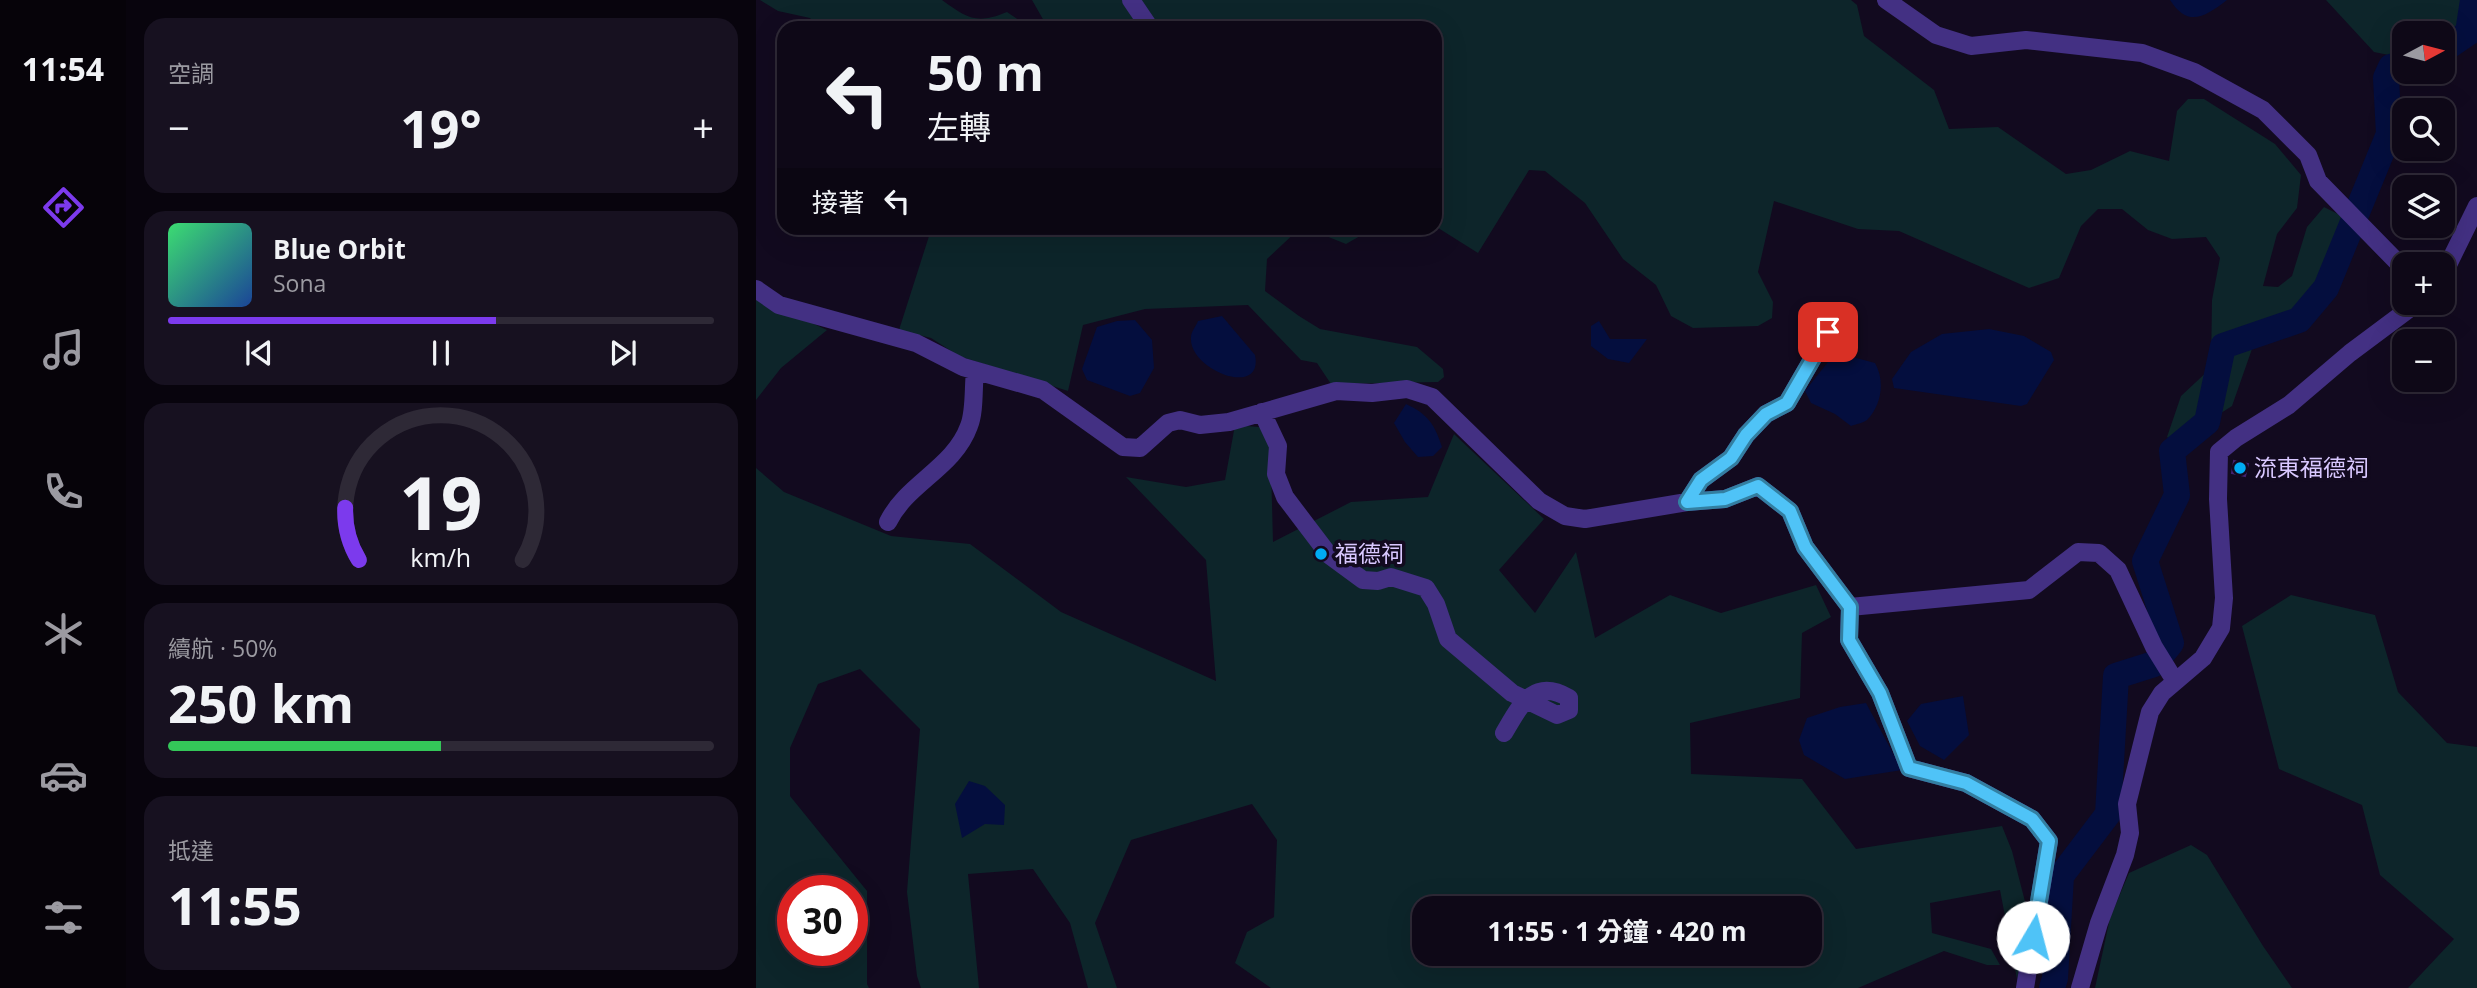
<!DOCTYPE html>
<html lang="zh-TW">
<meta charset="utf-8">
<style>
body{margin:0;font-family:"Open Sans","Noto Sans TC",sans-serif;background:#171120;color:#f1f3f6;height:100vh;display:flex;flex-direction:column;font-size:26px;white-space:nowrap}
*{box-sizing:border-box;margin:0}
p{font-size:23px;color:#9b9aa1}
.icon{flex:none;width:38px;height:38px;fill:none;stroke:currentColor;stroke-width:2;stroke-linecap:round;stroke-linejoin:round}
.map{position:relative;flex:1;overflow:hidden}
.details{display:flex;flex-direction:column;gap:18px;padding:18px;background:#08040d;width:630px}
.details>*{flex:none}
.banner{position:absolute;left:21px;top:21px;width:665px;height:214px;border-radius:21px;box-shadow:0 7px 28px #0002,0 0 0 2px #2e2936;background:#0e0817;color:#f1f3f6;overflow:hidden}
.needle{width:46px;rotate:83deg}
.controls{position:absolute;left:1636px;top:21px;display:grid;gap:14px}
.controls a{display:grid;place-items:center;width:63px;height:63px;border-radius:14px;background:#0e0817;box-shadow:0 7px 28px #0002,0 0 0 2px #2e2936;font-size:35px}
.speed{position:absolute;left:21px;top:875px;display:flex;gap:14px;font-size:35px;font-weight:700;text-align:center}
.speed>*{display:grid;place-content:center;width:91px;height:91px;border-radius:50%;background:#0e0817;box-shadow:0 7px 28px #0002,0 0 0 2px #2e2936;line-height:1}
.speed .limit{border:10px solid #d22;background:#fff;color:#111}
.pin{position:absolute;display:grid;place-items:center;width:60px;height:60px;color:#fff;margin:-30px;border-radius:14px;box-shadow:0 4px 10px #0006}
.me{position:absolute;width:77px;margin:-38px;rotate:8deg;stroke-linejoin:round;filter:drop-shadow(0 0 5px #0008)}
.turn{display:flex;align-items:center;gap:24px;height:147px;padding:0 35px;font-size:32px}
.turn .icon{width:91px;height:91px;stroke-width:2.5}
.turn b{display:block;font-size:49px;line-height:60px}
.then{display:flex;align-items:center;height:66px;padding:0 35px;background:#0003;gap:14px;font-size:26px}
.big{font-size:52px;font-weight:700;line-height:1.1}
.details .card{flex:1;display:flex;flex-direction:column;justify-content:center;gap:10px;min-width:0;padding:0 24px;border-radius:21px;background:#171120}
.details .dial{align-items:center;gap:0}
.dial svg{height:182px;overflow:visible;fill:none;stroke:#2e2936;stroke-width:7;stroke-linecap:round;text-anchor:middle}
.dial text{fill:#f1f3f6;stroke:none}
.song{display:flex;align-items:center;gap:21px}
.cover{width:84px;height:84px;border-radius:10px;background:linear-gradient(135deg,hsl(140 70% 55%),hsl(220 70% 35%))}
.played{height:7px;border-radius:4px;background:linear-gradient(90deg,#7c3aed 60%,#2e2936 60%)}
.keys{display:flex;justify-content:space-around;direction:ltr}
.heat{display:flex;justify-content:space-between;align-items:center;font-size:38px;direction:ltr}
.charge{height:10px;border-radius:5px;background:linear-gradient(90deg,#34c759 50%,#2e2936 0)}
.trip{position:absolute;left:656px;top:896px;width:410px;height:70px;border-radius:21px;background:#0e0817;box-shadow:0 7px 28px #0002,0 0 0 2px #2e2936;font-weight:700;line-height:70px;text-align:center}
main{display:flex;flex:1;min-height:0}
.tab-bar{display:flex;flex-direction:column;width:126px;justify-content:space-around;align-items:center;background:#060309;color:#9b9aa1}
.tab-bar .icon{width:49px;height:49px}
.tab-bar .current{color:#7c3aed}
.tab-bar b{font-size:32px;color:#f1f3f6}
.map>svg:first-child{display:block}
</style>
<main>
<nav class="tab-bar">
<b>11:54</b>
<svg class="icon current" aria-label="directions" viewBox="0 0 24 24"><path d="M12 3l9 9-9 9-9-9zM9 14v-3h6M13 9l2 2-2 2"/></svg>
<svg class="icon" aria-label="music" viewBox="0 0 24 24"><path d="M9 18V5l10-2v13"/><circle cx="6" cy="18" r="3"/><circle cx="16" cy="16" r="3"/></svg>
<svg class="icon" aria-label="phone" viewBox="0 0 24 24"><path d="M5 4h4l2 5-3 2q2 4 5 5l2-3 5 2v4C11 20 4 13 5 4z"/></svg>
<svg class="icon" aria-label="climate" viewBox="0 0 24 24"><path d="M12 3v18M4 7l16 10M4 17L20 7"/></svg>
<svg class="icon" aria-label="car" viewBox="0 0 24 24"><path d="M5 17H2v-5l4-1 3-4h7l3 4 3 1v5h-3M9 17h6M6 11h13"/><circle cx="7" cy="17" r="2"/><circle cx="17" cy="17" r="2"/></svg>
<svg class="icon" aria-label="filters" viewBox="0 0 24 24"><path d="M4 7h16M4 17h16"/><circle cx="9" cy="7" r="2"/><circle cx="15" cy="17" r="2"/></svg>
</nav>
<section class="details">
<div class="card"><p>空調</p>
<div class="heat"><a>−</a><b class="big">19°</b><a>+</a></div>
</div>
<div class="card">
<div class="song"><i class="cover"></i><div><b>Blue Orbit</b><p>Sona</p></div></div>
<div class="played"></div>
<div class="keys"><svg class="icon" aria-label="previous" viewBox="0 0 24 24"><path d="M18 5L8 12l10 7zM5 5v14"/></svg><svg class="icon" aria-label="pause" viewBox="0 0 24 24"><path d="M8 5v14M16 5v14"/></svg><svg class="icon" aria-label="next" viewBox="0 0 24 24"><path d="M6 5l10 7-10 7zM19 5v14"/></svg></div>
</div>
<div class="card dial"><svg viewBox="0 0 100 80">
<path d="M14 69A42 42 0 1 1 86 69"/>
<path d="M14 69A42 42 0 0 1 8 46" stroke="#7c3aed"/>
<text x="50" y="56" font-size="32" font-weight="700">19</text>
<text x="50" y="72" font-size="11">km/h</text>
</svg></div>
<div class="card"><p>續航 · 50%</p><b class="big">250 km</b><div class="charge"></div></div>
<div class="card"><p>抵達</p><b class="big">11:55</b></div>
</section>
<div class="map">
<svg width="1721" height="988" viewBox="0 0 1721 988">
<rect width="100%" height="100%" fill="#120a1f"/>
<path fill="#0d252a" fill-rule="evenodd" d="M4,0h182c25,18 34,25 65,12l13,9 1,7h-202l-9,-10 -32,-7z
M276,0h819l6,5 7,31 70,54 15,39 49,-2 68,47 25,-4 39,-19 39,10 8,-50 11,-12h16l71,45 26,31 -4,33 -20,26 -14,52 15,1 14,-11 15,-49 17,-20 22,11 -3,31 -36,74 -48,6 -27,77 -58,37 -7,-6 14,-41 30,-28 1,-68 8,-42 -14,-21 -34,2 -24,-9 -26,-21h-24l-17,17 -22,52 -30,10 -130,-57 -41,-2 -84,-28 -16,71 15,30 -1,16 -14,8 -65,2 -22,-12 -15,-31 -33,-26 -38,-56 -40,-32 -16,-1 -51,83 -43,-27v-198h-387z
M1570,0h151v30l-3,5 -31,18v-20h-39v25l-30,-6z
M178,228h366l-33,31 -2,32 34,25 21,13 97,18 26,22 1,8 -6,5 -107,2 -14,-21 -16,-3 -53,-55 -103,4 -62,16 -15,66 -109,-35 -28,-18 -32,-8 31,-97z
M550,228h68l-28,16z
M0,297l71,33 -46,38 -25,32z
M479,425l35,3 3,114 78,-40 77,-5 26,-63 90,85 -45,51 36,43 41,-61 19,86 75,-43 51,18 95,-28 15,32 -29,16 -2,65 -110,25 1,51 111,5 54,70 146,-23 10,25 18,70 -13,58 -17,-89 -70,13 2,30 59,16 9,16h-13l-43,-14 -86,37h-587l-36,-25 12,-31 27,-15 3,-77 -25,-36 -121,36 -36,83 22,65h-29l-18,-65 -37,-54 -65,5 11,114h-58l-4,-12 -10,-84 13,-163 -60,-60 -42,15 -28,64v48l77,95v93l2,4h-113v-520l28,24 107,44 79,8 91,68 155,69 -10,-121 -80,-83 60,10 39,-7zM37,891h59v59h-59zM668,908h386v46h-386z
M1535,595l84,20 23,77 49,51 30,4v241h-69l46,-49 -74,-64 -18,-70 -83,-36 -37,-143z
M1435,845l16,10 56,91 29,42h-197l15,-70 19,-45z"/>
<path fill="#040e3e" d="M1414,0h57c-22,17 -39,28 -57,0z
M466,316l33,39c9,44 -67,15 -64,-18 0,-5 5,-11 7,-16z
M379,320l17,20 2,28 -14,25 -10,3 -43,-16 -5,-11 15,-42 20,-6z
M843,321l11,18h37l-18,24 -21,-4 -17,-13v-20z
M1233,329l35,7 27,16 3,8 -27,44 -6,2 -127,-18 -2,-9 19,-27 31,-18z
M1089,355l30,8c10,17 7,42 -8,57 -4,3 -11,4 -16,6l-16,-12 -24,-11 -6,-12 23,-29z
M650,404c22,10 29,21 36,43l-9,9 -15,1 -13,-15 -11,-19z
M1207,696l6,39 -25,25 -24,-14 -13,-25 14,-17z
M1110,703l36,67 -57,9 -41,-24 -5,-15 8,-22 33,-11z
M213,781l16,5 20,19 -1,20 -19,-1 -23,14 -7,-34z"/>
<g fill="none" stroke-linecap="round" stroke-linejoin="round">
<path stroke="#040e3e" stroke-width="26" d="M1687,50l25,-17 5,-33
M1296,988l3,-10 6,-102 47,-62 8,-138 38,-12 17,-21 -26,-82 32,-66 -5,-44 35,-29 16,-76 76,-26 27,-32 63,-154 -3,-56 5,-11 13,-4"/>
</g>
<path fill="#261442" stroke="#422471" stroke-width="2" d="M1478,461l14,3 -3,12 -13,-3z"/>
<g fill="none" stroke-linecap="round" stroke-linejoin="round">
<path stroke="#433083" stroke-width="18" d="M375,0l19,28
M1130,0l50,35 35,11 55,-6 116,13 52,19 69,38 45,45 10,26 86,88
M1687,275l34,-69
M0,289l23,16 137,38 47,24 80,23 80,57 17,1 28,-25 12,-3 20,5 29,-3 107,-31 36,2 35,-4 25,8 107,104 26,15 20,3 102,-17 38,-3 33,-13 32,25 15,36 45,60 -1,33 31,53 29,75 57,15 66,36 17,22 -24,147
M506,412l16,34 -2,28 9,23 44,58 34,25 15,1 13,-4 35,11 10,16 12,35 64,54 45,22 12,-5v-12c-36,-21 -49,8 -65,35
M931,502l14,-22 30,-22 15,-23 20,-21 21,-11 41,-71
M132,522c19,-39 66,-54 81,-96 6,-15 4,-38 6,-55
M1094,607l179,-17 49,-38 21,1 19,17 36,77 21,34
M1324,988l19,-65 26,-68 5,-22 -3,-29 23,-92 12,-19 41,-35 18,-30 3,-30 -6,-99 1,-47 17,-14 53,-33 61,-52 67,-50"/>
</g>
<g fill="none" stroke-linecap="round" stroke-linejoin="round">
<g stroke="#337fa1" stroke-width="18">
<path id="route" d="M1072,332l-41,71 -21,11 -20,21 -15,23 -30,22 -14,22 38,-3 33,-13 32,25 15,36 45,60 -1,33 31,53 29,75 57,15 66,36 17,22 -16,96"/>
</g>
<use href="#route" stroke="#4fc3f7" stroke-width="12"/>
</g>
<g fill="#00acf3" stroke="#120a1f" stroke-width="2.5">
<circle cx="1484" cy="468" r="7"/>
<circle cx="565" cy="554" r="7"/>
</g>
<g text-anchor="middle" stroke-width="7" stroke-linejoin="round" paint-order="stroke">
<g font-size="23" fill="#d9c8ff" stroke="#120a1f" text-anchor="start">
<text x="1498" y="476">流東福德祠</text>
<text x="579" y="562">福德祠</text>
</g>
</g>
</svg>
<div class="controls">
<a><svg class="needle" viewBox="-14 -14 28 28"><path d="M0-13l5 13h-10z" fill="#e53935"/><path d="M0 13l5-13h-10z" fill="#9b9aa1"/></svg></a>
<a><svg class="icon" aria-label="search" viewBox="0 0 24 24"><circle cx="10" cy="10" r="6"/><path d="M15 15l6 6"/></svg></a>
<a><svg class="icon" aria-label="layers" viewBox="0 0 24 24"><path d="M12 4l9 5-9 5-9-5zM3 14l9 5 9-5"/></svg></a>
<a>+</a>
<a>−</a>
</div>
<div class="speed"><div class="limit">30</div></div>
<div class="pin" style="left:1072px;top:332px;background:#d93025"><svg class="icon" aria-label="arrive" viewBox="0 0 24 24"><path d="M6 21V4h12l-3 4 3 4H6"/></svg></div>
<svg class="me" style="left:1277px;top:937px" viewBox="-20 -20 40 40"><circle r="19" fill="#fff"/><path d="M0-13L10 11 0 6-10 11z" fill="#4fc3f7"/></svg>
<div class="trip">11:55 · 1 分鐘 · 420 m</div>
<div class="banner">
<div class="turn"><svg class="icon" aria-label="left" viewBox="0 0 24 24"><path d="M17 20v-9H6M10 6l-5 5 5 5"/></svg><div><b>50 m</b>左轉</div></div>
<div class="then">接著<svg class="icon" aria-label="left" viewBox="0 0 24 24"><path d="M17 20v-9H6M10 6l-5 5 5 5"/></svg></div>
</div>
</div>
</main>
